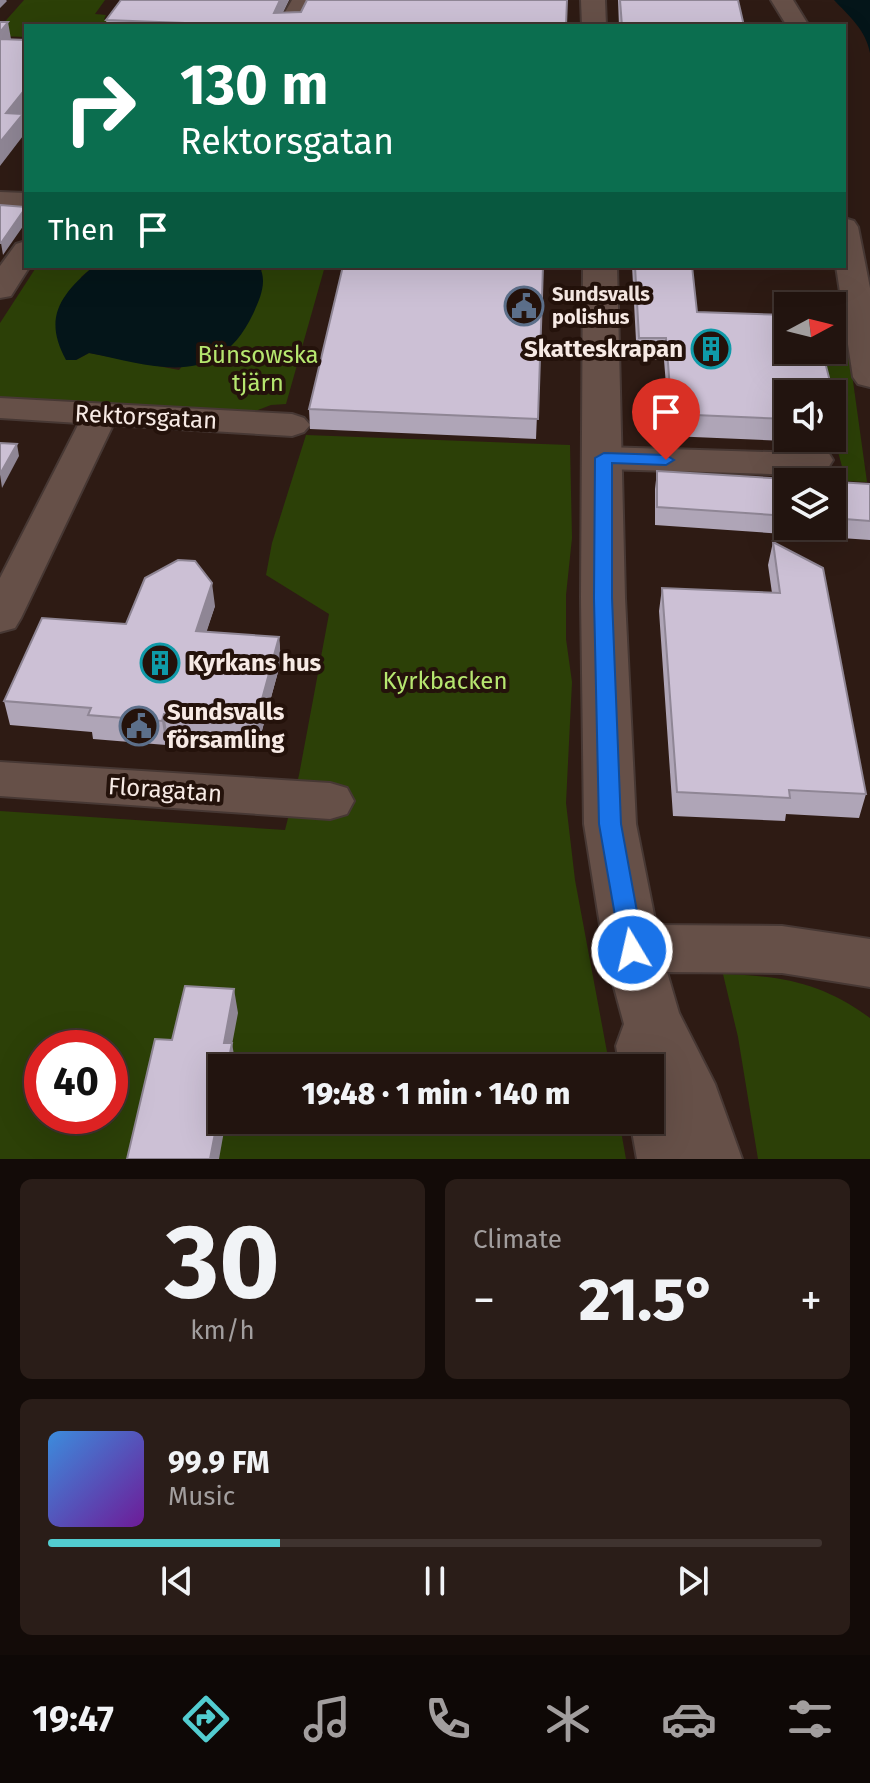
<!DOCTYPE html>
<meta charset="utf-8">
<style>
body{margin:0;font-family:"Fira Sans",sans-serif;background:#2a1d18;color:#f1f3f6;height:100vh;display:flex;flex-direction:column;font-size:30px;white-space:nowrap}
*{box-sizing:border-box;margin:0}
p{font-size:26px;color:#a29e9e}
.icon{flex:none;width:44px;height:44px;fill:none;stroke:currentColor;stroke-width:2;stroke-linecap:round;stroke-linejoin:round}
.map{position:relative;height:1159px;overflow:hidden}
.drawer{display:flex;flex-direction:column;gap:20px;padding:20px;background:#130b08;flex:1}
.drawer>*{flex:none}
.banner{position:absolute;left:24px;top:24px;width:822px;height:244px;border-radius:0px;box-shadow:0 8px 32px #0002,0 0 0 2px #3f332f;background:#0b6e4f;color:#fff;overflow:hidden}
.needle{width:52px;rotate:83deg}
.buttons{position:absolute;left:774px;top:292px;display:grid;gap:16px}
.buttons a{display:grid;place-items:center;width:72px;height:72px;border-radius:0px;background:#22140f;box-shadow:0 8px 32px #0002,0 0 0 2px #3f332f;font-size:40px}
.speed{position:absolute;left:24px;top:1030px;display:flex;gap:16px;font-size:40px;font-weight:700;text-align:center}
.speed>*{display:grid;place-content:center;width:104px;height:104px;border-radius:50%;background:#22140f;box-shadow:0 8px 32px #0002,0 0 0 2px #3f332f;line-height:1}
.speed .limit{border:12px solid #d22;background:#fff;color:#111}
.pin{position:absolute;display:grid;place-items:center;width:68px;height:68px;color:#fff;margin:-82px -34px;border-radius:50% 50% 50% 0;rotate:-45deg;box-shadow:0 0 8px #0007}
.pin .icon{rotate:45deg}
.me{position:absolute;width:88px;margin:-44px;rotate:351deg;stroke-linejoin:round;filter:drop-shadow(0 0 6px #0008)}
.turn{display:flex;align-items:center;gap:28px;height:168px;padding:0 24px;font-size:36px}
.turn .icon{width:104px;height:104px;stroke-width:2.5}
.turn b{display:block;font-size:56px;line-height:68px}
.then{display:flex;align-items:center;height:76px;padding:0 24px;background:#0003;gap:16px;font-size:30px}
.big{font-size:60px;font-weight:800;line-height:1.1}
.drawer .tile{flex:1;display:flex;flex-direction:column;justify-content:center;gap:12px;min-width:0;padding:0 28px;border-radius:12px;background:#2a1d18}
.drawer .dial{align-items:center;gap:0}
.dial b{font-size:104px;line-height:1}
.song{display:flex;align-items:center;gap:24px}
.cover{width:96px;height:96px;border-radius:12px;background:linear-gradient(135deg,hsl(210 70% 55%),hsl(280 70% 35%))}
.played{height:8px;border-radius:4px;background:linear-gradient(90deg,#52ccd0 30%,#3f332f 30%)}
.keys{display:flex;justify-content:space-around;direction:ltr}
.heat{display:flex;justify-content:space-between;align-items:center;font-size:44px;direction:ltr}
.drawer .tiles{flex:1;display:grid;gap:20px;grid-template-columns:1fr 1fr}
.tile:last-child{grid-column:span 2}
.trip{position:absolute;left:208px;top:1054px;width:456px;height:80px;border-radius:0px;background:#22140f;box-shadow:0 8px 32px #0002,0 0 0 2px #3f332f;font-weight:800;line-height:80px;text-align:center}
.menu{display:flex;height:128px;justify-content:space-around;align-items:center;background:#0e0806;color:#a29e9e}
.menu .icon{width:56px;height:56px}
.menu .selected{color:#52ccd0}
.menu b{font-size:36px;color:#f1f3f6}
.map>svg:first-child{display:block}
</style>
<div class="map">
<svg width="870" height="1159" viewBox="0 0 870 1159">
<rect width="100%" height="100%" fill="#2e1b14"/>
<path fill="#2c4007" fill-rule="evenodd" d="M24,0h81l-10,14 11,1 -2,4 30,1 -3,6h-105v11l-26,-1v-9z
M37,266h57l-13,11 -5,83 13,-7 90,17 83,-100 -3,-4h66l-39,138 -15,1 -24,9 -247,-15v-76z
M832,327l15,11 20,144 -21,-1 -14,-51v-36l-14,-44h14z
M306,435l264,10 2,93 -6,57v44l6,43 -6,121 9,77 35,188h-388v52h397l7,39h-626v-348l285,19 14,-55 30,-161 -63,-39 6,-32zM42,1048h68v68h-68z
M723,974c59,2 98,8 147,44v141h-112l-20,-122z"/>
<path fill="#041519" d="M834,0h36v53c-4,-23 -21,-37 -36,-53z
M94,266h165c9,15 1,33 -6,48 -37,77 -98,52 -164,39l-13,7h-10c-23,-42 -6,-65 28,-94z"/>
<g fill="none" stroke-linecap="round" stroke-linejoin="round">
<g stroke="#473834" stroke-width="4">
<path id="minor" d="M292,0h22l-15,26h-22z
M771,0h22l16,26h-22z
M0,192l26,1v16l-26,-1z
M844,218l10,3 4,6 12,61v99l-12,-3 -5,-7 -17,-111h8z
M26,241v25h4l-19,30 -11,2v-32l16,-22z
M0,398l292,16 12,4 6,7 -6,7 -12,4 -179,-11 -92,193 -6,10 -15,4v-54l79,-155 -79,-5z
M604,447l196,6 15,-4 13,3 5,8 -5,8 -24,7 -200,-6 -13,-3 -5,-8 5,-8z
M0,762l330,21 17,5 7,13 -7,13 -17,5 -330,-23z"/>
</g>
<g stroke="#473834" stroke-width="4">
<path id="tertiary" d="M581,0h24l1,26h-24z
M583,266h34l8,332 11,226 20,101 126,1 88,13v48l-88,-14 -115,-1 12,41 36,71 27,75h-105l-7,-39h20v-52h-30l-4,-22 8,-22 -20,-74 -20,-126 -3,-226z"/>
</g>
<use href="#minor" fill="#665048" fill-rule="evenodd"/>
<use href="#tertiary" fill="#665048" fill-rule="evenodd"/>
</g>
<path fill="#afa5b7" fill-rule="evenodd" d="M121,0h168l-6,12 283,14h-459l-1,-6z
M618,0h120l6,26h-125z
M543,266l-7,173 -226,-10 -1,-20z
M632,266h60l5,46 91,38h36l-1,4 17,67 -5,22 -165,-7 -6,-76 -27,-1zM788,394h44v44h-44z
M657,471l213,13v56l-215,-15v-36zM788,482h44v44h-44z
M773,542l93,252 -7,24 -73,-4 -1,7 -112,-5 -14,-205 3,-23 110,5 -4,-28z
M215,606l-9,26 73,5 2,24 -23,84 -90,-7 -2,7 -73,-6 -1,-7 -82,-7 -6,-24 122,-77z"/>
<path fill="#8f8695" d="M0,0h6l1,1 -7,7z
M280,0h9l-13,26 -2,-13z
M8,22l3,17 -11,14v-21z
M26,88v22l-3,4 3,18 -26,34v-24l6,-29z
M26,208v14l-23,33 -2,-12z
M17,444l2,12 -17,32 -2,-14z
M212,583l3,23 -16,49 -3,-24z
M279,637l2,24 -23,84 -2,-24z
M164,714l4,24 -2,7 -4,-24z
M234,989l4,24 -7,37 1,-7 4,24v1h-9l-3,-25z
M222,1097v23h4l-7,39h-9z"/>
<path fill="#ccc0d5" stroke="#8f8695" stroke-width="2" d="M121,0h159l-6,13 27,-1 6,-12h260l-1,26h-357l1,-2 -104,-4z
M620,0h118l6,26h-122z
M0,22h8l-8,10z
M0,39l26,1v48l-20,25 17,1 -23,28z
M0,205l26,2 -25,36h-1z
M343,266h200l-5,153 -229,-10z
M635,266h57l5,46 91,3v35h34l18,71h-8v-27h-44v25l-116,-5 -6,-76h-27z
M0,443l17,1 -17,30z
M657,471l213,13v37l-38,-3v-36h-44v34l-131,-9z
M773,542l50,26 43,226 -77,-4 1,8 -113,-6 -15,-204 118,5z
M178,560l17,1 17,22 -16,48 83,6 -23,84 -92,-7 -2,7 -74,-6 3,-7 -87,-7 38,-83 84,6 19,-46z
M185,986l49,3 -10,54h8l-5,25h-5v29l-12,62h-83l28,-120 17,1z"/>
<path fill="#1a73e8" stroke="#114b97" stroke-width="2" d="M604,453l62,2 8,5 -8,5 -54,-2v135l9,226 23,126 -3,7 -9,2 -8,-2 -3,-7 -22,-126 -5,-226 1,-140z"/>
<defs>
<g id="civic-ring" transform="scale(2)"><circle r="9.5" fill="#24120b" stroke="#5c6f8a" stroke-width="1.5"/><path d="M-.6-6.5H3V-4.5H.6V-3L4-1V1h2V6H-6V1h2V-1L-.6-3ZM-1.2 2.5V6h2.4V2.5Z" fill="#5c6f8a"/></g>
<g id="building-ring" transform="scale(2)"><circle r="9.5" fill="#24120b" stroke="#0f9aa8" stroke-width="1.5"/><path d="M-4-6H4V6H1V3H-1V6H-4ZM-2.5-4.3h1.7v1.8h-1.7ZM.8-4.3h1.7v1.8H.8ZM-2.5-1h1.7V.8h-1.7ZM.8-1h1.7V.8H.8Z" fill="#0f9aa8"/></g>
</defs>
<g fill-rule="evenodd">
<use href="#civic-ring" x="524" y="306"/>
<use href="#building-ring" x="711" y="349"/>
<use href="#building-ring" x="160" y="663"/>
<use href="#civic-ring" x="139" y="726"/>
</g>
<g text-anchor="middle" stroke-width="8" stroke-linejoin="round" paint-order="stroke">
<g font-size="20" font-weight="bold" fill="#f7eae5" stroke="#24120b" text-anchor="start">
<text x="552" y="301">Sundsvalls<tspan x="552" dy="23">polishus</tspan></text>
</g>
<g font-size="24" font-weight="bold" fill="#f7eae5" stroke="#24120b" text-anchor="start">
<text x="683" y="357" text-anchor="end">Skatteskrapan</text>
<text x="188" y="671">Kyrkans hus</text>
<text x="167" y="720">Sundsvalls<tspan x="167" dy="28">församling</tspan></text>
</g>
<g font-size="24" fill="#b6e66f" stroke="#24120b">
<text x="258" y="363">Bünsowska<tspan x="258" dy="28">tjärn</tspan></text>
<text x="445" y="689">Kyrkbacken</text>
</g>
<g font-size="24" fill="#f7eae5" stroke="#24120b">
<text transform="translate(146 417) rotate(3)" y="8">Rektorsgatan</text>
<text transform="translate(165 790) rotate(4)" y="8">Floragatan</text>
</g>
</g>
</svg>
<div class="buttons">
<a><svg class="needle" viewBox="-14 -14 28 28"><path d="M0-13l5 13h-10z" fill="#e53935"/><path d="M0 13l5-13h-10z" fill="#a29e9e"/></svg></a>
<a><svg class="icon" aria-label="sound" viewBox="0 0 24 24"><path d="M4 9h4l5-4v14l-5-4H4zM17 9q2 3 0 6"/></svg></a>
<a><svg class="icon" aria-label="layers" viewBox="0 0 24 24"><path d="M12 4l9 5-9 5-9-5zM3 14l9 5 9-5"/></svg></a>
</div>
<div class="speed"><div class="limit">40</div></div>
<div class="pin" style="left:666px;top:460px;background:#d93025"><svg class="icon" aria-label="arrive" viewBox="0 0 24 24"><path d="M6 21V4h12l-3 4 3 4H6"/></svg></div>
<svg class="me" style="left:632px;top:950px" viewBox="-20 -20 40 40"><circle r="17" fill="#1a73e8" stroke="#fff" stroke-width="3"/><path d="M0-11L8 9 0 5-8 9z" fill="#fff"/></svg>
<div class="trip">19:48 · 1 min · 140 m</div>
<div class="banner">
<div class="turn"><svg class="icon" aria-label="right" viewBox="0 0 24 24"><path d="M7 20v-9h11M14 6l5 5-5 5"/></svg><div><b>130 m</b>Rektorsgatan</div></div>
<div class="then">Then<svg class="icon" aria-label="arrive" viewBox="0 0 24 24"><path d="M6 21V4h12l-3 4 3 4H6"/></svg></div>
</div>
</div>
<section class="drawer">
<div class="tiles">
<div class="tile dial"><b>30</b><p>km/h</p></div>
<div class="tile"><p>Climate</p>
<div class="heat"><a>−</a><b class="big">21.5°</b><a>+</a></div>
</div>
<div class="tile">
<div class="song"><i class="cover"></i><div><b>99.9 FM</b><p>Music</p></div></div>
<div class="played"></div>
<div class="keys"><svg class="icon" aria-label="previous" viewBox="0 0 24 24"><path d="M18 5L8 12l10 7zM5 5v14"/></svg><svg class="icon" aria-label="pause" viewBox="0 0 24 24"><path d="M8 5v14M16 5v14"/></svg><svg class="icon" aria-label="next" viewBox="0 0 24 24"><path d="M6 5l10 7-10 7zM19 5v14"/></svg></div>
</div>
</div>
</section>
<nav class="menu">
<b>19:47</b>
<svg class="icon selected" aria-label="directions" viewBox="0 0 24 24"><path d="M12 3l9 9-9 9-9-9zM9 14v-3h6M13 9l2 2-2 2"/></svg>
<svg class="icon" aria-label="music" viewBox="0 0 24 24"><path d="M9 18V5l10-2v13"/><circle cx="6" cy="18" r="3"/><circle cx="16" cy="16" r="3"/></svg>
<svg class="icon" aria-label="phone" viewBox="0 0 24 24"><path d="M5 4h4l2 5-3 2q2 4 5 5l2-3 5 2v4C11 20 4 13 5 4z"/></svg>
<svg class="icon" aria-label="climate" viewBox="0 0 24 24"><path d="M12 3v18M4 7l16 10M4 17L20 7"/></svg>
<svg class="icon" aria-label="car" viewBox="0 0 24 24"><path d="M5 17H2v-5l4-1 3-4h7l3 4 3 1v5h-3M9 17h6M6 11h13"/><circle cx="7" cy="17" r="2"/><circle cx="17" cy="17" r="2"/></svg>
<svg class="icon" aria-label="filters" viewBox="0 0 24 24"><path d="M4 7h16M4 17h16"/><circle cx="9" cy="7" r="2"/><circle cx="15" cy="17" r="2"/></svg>
</nav>
